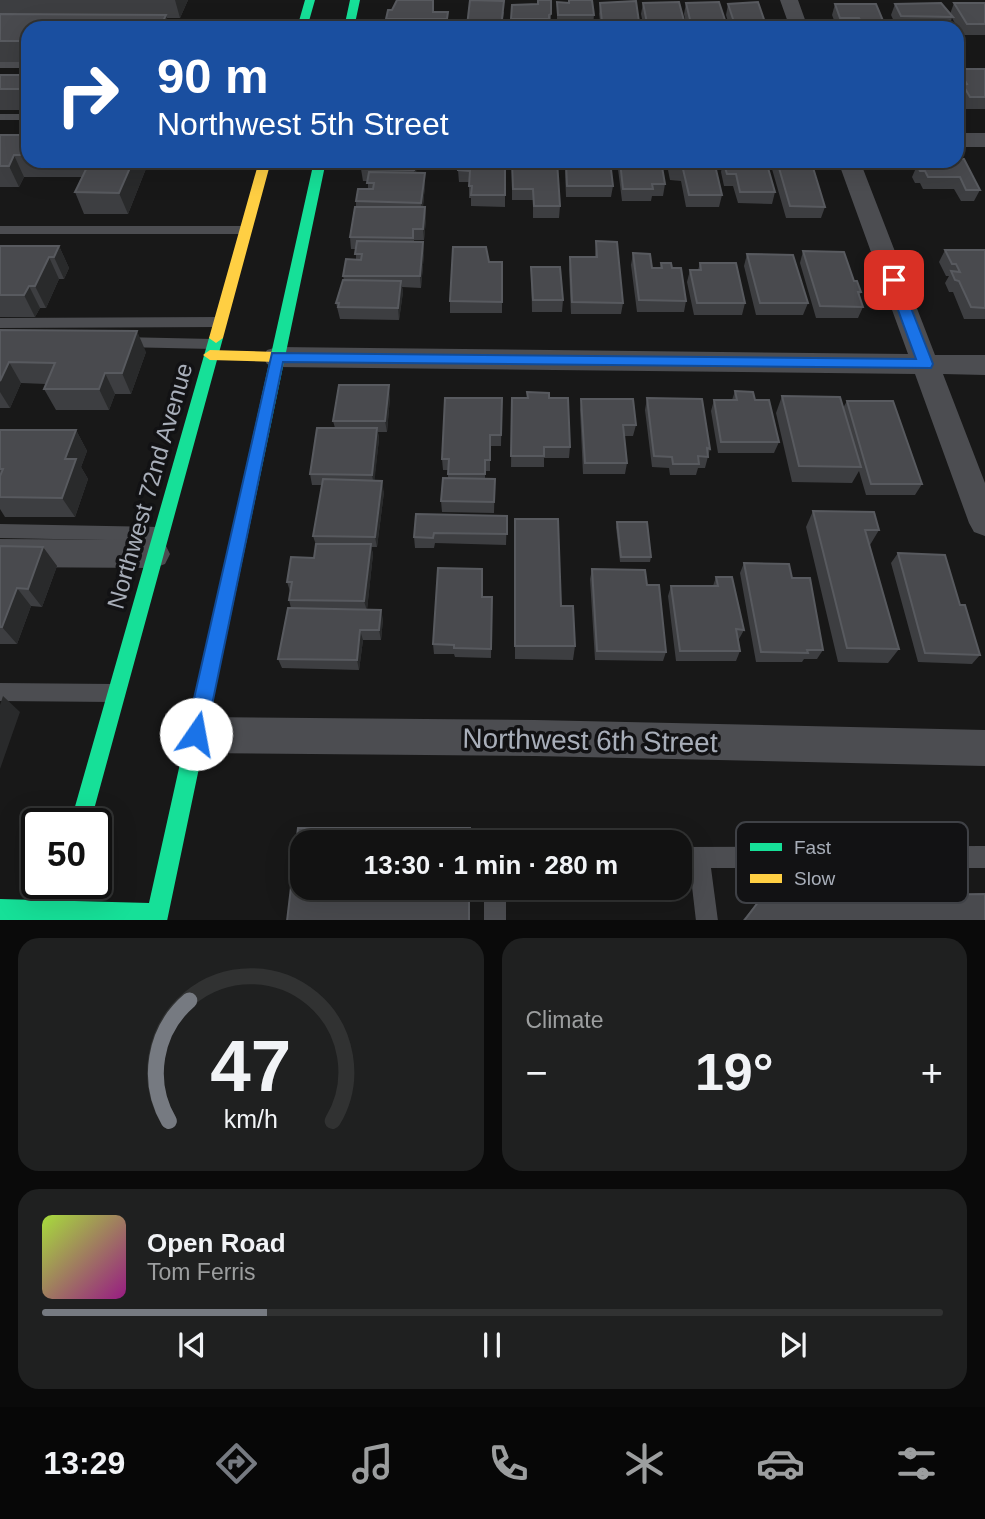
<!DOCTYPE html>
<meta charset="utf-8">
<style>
body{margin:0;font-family:Arial,sans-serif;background:#1f2020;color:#f1f3f6;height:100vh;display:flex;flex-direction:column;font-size:26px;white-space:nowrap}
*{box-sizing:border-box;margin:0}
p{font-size:23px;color:#9c9e9f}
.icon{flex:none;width:38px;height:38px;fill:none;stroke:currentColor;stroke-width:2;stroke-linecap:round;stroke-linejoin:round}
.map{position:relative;height:920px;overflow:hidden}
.sheet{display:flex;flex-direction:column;gap:18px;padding:18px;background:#0a0a0a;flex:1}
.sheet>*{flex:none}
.banner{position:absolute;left:21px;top:21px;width:943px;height:147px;border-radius:21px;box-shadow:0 7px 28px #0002,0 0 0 2px #313232;background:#1a4fa0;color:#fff;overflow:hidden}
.speed{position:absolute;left:21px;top:808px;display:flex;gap:14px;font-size:35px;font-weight:700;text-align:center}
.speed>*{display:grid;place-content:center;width:91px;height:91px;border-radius:50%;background:#121212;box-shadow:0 7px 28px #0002,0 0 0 2px #313232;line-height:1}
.speed .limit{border:4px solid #111;border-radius:10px;background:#fff;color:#111}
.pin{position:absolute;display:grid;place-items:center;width:60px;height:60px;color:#fff;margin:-30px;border-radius:14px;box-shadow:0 4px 10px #0006}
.me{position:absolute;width:77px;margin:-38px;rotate:12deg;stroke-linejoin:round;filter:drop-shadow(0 0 5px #0008)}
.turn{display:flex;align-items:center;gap:24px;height:147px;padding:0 21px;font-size:32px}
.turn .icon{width:91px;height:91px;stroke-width:2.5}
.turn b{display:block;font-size:49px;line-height:60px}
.big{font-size:52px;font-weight:600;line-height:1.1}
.sheet .card{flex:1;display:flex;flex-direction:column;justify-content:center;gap:10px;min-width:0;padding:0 24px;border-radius:21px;background:#1f2020}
.sheet .dial{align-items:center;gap:0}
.dial svg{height:182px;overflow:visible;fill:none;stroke:#313232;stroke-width:7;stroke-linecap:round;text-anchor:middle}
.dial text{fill:#f1f3f6;stroke:none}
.song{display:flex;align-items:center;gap:21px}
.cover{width:84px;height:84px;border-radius:10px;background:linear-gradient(135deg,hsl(80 70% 55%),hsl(310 70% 35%))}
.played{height:7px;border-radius:4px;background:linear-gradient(90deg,#767a81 25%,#313232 25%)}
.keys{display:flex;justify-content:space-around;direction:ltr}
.heat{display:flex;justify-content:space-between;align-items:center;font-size:38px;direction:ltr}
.sheet .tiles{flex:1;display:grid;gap:18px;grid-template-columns:1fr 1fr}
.card:last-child{grid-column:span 2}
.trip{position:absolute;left:290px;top:830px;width:402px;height:70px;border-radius:21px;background:#121212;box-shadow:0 7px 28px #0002,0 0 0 2px #313232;font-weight:600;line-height:70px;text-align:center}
.tab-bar{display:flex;height:112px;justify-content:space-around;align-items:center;background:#070707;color:#9c9e9f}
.tab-bar .icon{width:49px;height:49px}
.tab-bar .on{color:#767a81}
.tab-bar b{font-size:32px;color:#f1f3f6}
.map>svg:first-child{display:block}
</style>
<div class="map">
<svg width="985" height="921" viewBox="0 0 985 921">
<rect width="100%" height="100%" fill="#181818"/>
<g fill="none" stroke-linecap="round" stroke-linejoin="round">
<path fill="#4c4d51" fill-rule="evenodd" d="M0,62h28v6h-28z
M0,114h28v6h-28z
M0,226h246l6,4 -6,4h-246z
M220,317l7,5 -7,5 -220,1v-10z
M121,337l92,2 7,5 -7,5 -92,-2 -7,-5z
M0,524l160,3 6,2 2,5 -2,5 -6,2 -160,-3z
M0,683l113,1 7,3 2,6 -2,6 -7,3 -113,-1z
M985,846v22h-274l7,53h-22l-6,-52 -9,-1v-21z
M484,887h22v34h-22z"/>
<path fill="#4c4d51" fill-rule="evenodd" d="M780,0h18l10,28h-18z
M957,133h28v14h-28z
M838,161h22l75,194h50v20l-42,-1 42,109v53l-11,-4 -5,-9 -54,-149 -638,-7 -10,-3 -4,-7 4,-7 10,-3 631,7z
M0,539l154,1 11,4 5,10 -5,10 -11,4 -154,-1z
M196,717l339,3 450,10v36l-450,-10 -339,-3 -13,-5 -5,-13 5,-13z"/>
<path fill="#16e098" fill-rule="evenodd" d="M305,0h10l-8,28h-10z
M350,0h10l-6,28h-10z
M314,161h12l-159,760h-167v-22l149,4z
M216,333l7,5 -133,486h-20l139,-486z"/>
<path fill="#ffcf43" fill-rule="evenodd" d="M259,161h12l-48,177 -7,5 -7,-5z
M210,350l67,2 7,5 -7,5 -67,-2 -7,-5z"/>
</g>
<path fill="#3d3e41" d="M0,0h188l-8,18h-13l-139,10v34h-28z
M470,0l34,12 -2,16h-35z
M557,2l37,13 -1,11h-36z
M600,3l39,19v6h-38l-2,-14z
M643,3l43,25h-42l-3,-14z
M686,3l40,20 -2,5h-37l-3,-14z
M954,3h31v32h-23l-10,-17 -4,10h-51l-6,-13 4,-11 55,10z
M728,4l39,24h-37l-4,-13z
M835,4l49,19 -1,5h-46l-5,-13z
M512,5l39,9v12h-2v2h-38z
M433,12h15l-1,16h-62l2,-5 -1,-4z
M958,69h27v40h-20l-7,-13 1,-4 -2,-4z
M0,75h28v35h-28z
M0,135h28v26h121l-21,53h-44l-9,-22 7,-15h-58l-5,10h-19z
M417,161l-1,12h9v12l-2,22h2l1,12 -2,21h-10v1l9,1 1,11 -3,35 -19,-1 1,5 -4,28 -59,-1 -4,-16 8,-23 -1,-4 13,-16v-11h-5l-1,-12 6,-30v-6l12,-12v-8h-5l-2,-12z
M505,161v46l-34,-1v-8h-2v-16h-10l-1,-12z
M566,161l47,25 -2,11h-45l-1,-26z
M619,161h42l4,23 -2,12h-11l-1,5h-29l-4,-32z
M669,161h45l8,34 -3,12h-33l-5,-26 -11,-1 -2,-10z
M723,161l52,31 -3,12 -34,-1 -5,-17h-9l-3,-14z
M775,161h36l14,46 -4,11h-35l-14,-49z
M919,161h38l23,29 -6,11h-13l-7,-12h-31l-3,-6h-5l-3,-6z
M512,163l48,43 -1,12h-26v-18h-21z
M596,241l27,62 -2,11h-50l-2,-45 1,-12h25z
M0,246h59l10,22 -5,11h-5l-13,29h-6l-5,9h-35z
M945,250h40v69h-21l-11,-27h-4l-4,-9 4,-7h-3l-7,-14z
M803,251l51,30 7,11 -2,5 4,10 -5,11h-42l-16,-55z
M633,253l19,15h8l1,-5 11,5 14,33 -2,11h-47l-6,-47z
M747,254l61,49 -5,12h-47l-12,-49z
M489,262h13v51h-52v-12z
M700,263l45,40 -3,12h-48l-7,-33 3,-12h8z
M531,267l32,33 -1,12h-30z
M0,330l146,22 -15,42h-16l-6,16h-53l-12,-21 2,-5 -25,-1 -11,25h-10z
M735,391l20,9 24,42 -5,11h-56l-7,-42 3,-11h18z
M782,396l61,12 4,-7 75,83 -7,11h-49l-7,-24 -7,12 -60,-1 -16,-69z
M390,397l-3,35h-9l1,7 -5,42 10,11 -7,55h-6l2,7 -6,55 16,10 -2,21h-18l-4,30 -77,-2 -4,-9 13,-51 -2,-8 1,-9 -3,-9 27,-24 2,-13 -3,-9 9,-51h-10l-2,-11 25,-46 -2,-7z
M502,398l-1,48h-11v25h-5v7l10,1 -1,34 -52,-1 -1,-11 7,-23v-8h-5l-1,-11z
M512,398h37l21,49 -1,11h-25v9h-33z
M647,398l63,51 -5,19h-7l-2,7h-26l-1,-7 -17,-1 -7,-57z
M581,399l55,26 -3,11h-9l3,27 -2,11h-42l-3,-64z
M0,430h76l11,21 -6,16 7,12 -13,38h-70l-5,-8z
M813,511l66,19 -9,15h-1l30,104 -11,14 -50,-1 -32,-135z
M507,516l-1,29 -71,-2 -1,5h-19l-1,-11z
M515,519l46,87 14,40 -2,14 -58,-1z
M617,522l34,35 -1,5h-30l-4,-35z
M0,546l43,1 14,19 -15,41 -11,-1 -14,38h-17z
M898,553l62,52 20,50 -8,9 -54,-2 -27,-99z
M744,563l48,15 31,72 -6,9h-13l-2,3h-46l-16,-89z
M592,569l55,16 19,67 -3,9 -68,-1 -5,-81z
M716,577l28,53 -5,9h-1l2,12 -4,10h-60l-8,-65 3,-10h42z
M482,597h10l-1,61 -36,-1 -1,-3h-20l-1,-10z
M762,897l223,24h-243z"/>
<path fill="#292a2b" d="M175,0h13l-8,18z
M166,15l4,13h-10z
M14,155l10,22 -5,10 -10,-21z
M133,161h16l-21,53 -9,-21z
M415,161h2l-2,20 -1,-11z
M425,173v12l-3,29 -1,-11z
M425,207l1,12 -2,21 -1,-11z
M423,242l1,11 -3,35 -1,-12z
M59,246l10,22 -5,11 -10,-22z
M49,257l10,22 -13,29 -11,-22z
M401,281l2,11 -4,28 -1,-12z
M29,286l11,22 -5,9 -11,-22z
M137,331l9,21 -15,42 -9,-21z
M9,362l12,21 -11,25 -10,-16v-11z
M105,373l10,21 -6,16 -10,-21z
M389,385l1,12 -3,35 -2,-11z
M377,428l2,11 -5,47 -2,-11z
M76,430l11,21 -6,16 7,12 -13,38 -13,-19 3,-39z
M382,481l2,11 -7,55 -2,-10z
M371,544l2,10 -6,57 -3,-10z
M43,547l14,19 -15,41 -14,-18z
M17,588l14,18 -14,38 -15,-17z
M381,610l2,9 -2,21 -2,-10z
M360,630l3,10 -4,30 -2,-10z
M3,696l17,16 -20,57v-64z
M469,887h1v34h-1z"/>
<path fill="#494a4e" stroke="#585a5f" stroke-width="2" d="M397,0h36v12h15l-1,7h-61l2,-9h4z
M470,0l34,1 -3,26 -34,-1z
M538,0h13v14l-2,1v4h-38l1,-14 26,-1z
M569,0h23l2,15h-36l-1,-13 12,1z
M636,1l3,21h-37l-2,-19z
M679,2l7,26h-38l-5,-25z
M719,2l7,21h-4l1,3h-20l1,2h-12l-6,-25z
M758,2l9,26h-31l-8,-24z
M941,3l12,14 -52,-1 -6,-12z
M954,3h31v21h-18z
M835,4h41l8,19h-22l-3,-5h-19z
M0,14l166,1 -6,13h-132v13h-28z
M386,23l29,1 -1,4h-29z
M958,69h27v28h-15l-7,-12 4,-1z
M0,75h28v14h-28z
M0,135h28v20h-14l-5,11h-9z
M957,159h7l16,31h-14l-6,-13h-32l-3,-6h-5l-3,-6h5l-2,-4h37z
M90,161h43l-14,32 -44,-1z
M362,161h53l-1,9 -53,-1z
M459,161h46v34h-34l1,-9h-3l1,-15 -12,-1z
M557,161l3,45h-26l-1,-17h-20l-1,-26z
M566,161h44l3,25h-46z
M620,161h41l4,23h-13l1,5h-30z
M670,161h44l8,34h-33l-6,-26h-11z
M723,161h43l9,31h-35l-4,-18h-9z
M777,161h34l14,46 -35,-1z
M369,172l56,1 -4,30 -65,-2 2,-12h15l1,-6h-7z
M355,207h70l-2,22h-10v9l-63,-1z
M357,241l66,1 -3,34h-77l3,-17 15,1 1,-6h-7z
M596,241l21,1 6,61 -51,-1 -2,-45h27z
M0,246h59l-5,11h-5l-14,29h-6l-5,9h-24z
M453,247h33l3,15h13v40l-52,-1z
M945,250h40v58l-14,-1 -12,-26 -4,-1 -4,-9 9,1 -4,-8h-4z
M803,251l41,1 10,29h3l4,11h-3l5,15 -43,-1z
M633,253l17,1 2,14h10l-1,-5h10l1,5h9l5,33 -47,-1z
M747,254l46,1 15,48h-48z
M700,263h36l9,40h-48l-7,-33h11z
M531,267h29l3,33h-30z
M343,280l58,1 -3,27 -60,-1 1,-4h-3z
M0,330l137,1 -15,42h-17l-6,16h-55l11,-26 -46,-1 -9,19z
M339,385h50l-4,36h-52z
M735,391l18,1 2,8h14l10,42h-58l-7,-42h23z
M527,392l22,1v5h19l2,49h-26v9h-33l1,-58h16z
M782,396l58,1 21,70 -62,-1z
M445,398h57l-1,37h-11v25h-5v14h-37l1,-15h-7z
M647,398l55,1 8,50 -3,-1 1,9 -10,-1 1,8h-26l-1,-7 -18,-1z
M581,399h52l3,26h-13l4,38h-42z
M847,401h46l29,83h-51z
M317,428h60l-5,47 -62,-1z
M0,430h76l-11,29h11l-14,39 -62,-1v-21l3,-7h-3z
M443,478l52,1 -1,23 -53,-1z
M323,479l59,2 -7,56 -62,-1z
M813,511l61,1 5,18h-14l34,119 -52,-1z
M416,514l91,2v18l-73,-1 -1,5 -19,-1z
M515,519h43l3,87h12l2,40h-60z
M617,522h30l4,35h-30z
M316,544h55l-7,57 -75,-1 3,-18h-5l4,-25 23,1z
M0,546l43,1 -15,42 -11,-1 -15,39h-2z
M898,553l47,2 15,50h5l15,50 -55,-2z
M744,563l45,1 3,14h18l13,72h-16l1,3 -47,-1z
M438,568l44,1v28h10l-1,52 -37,-1v-3l-21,-1z
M592,569l53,1 2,15h12l7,67 -69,-1z
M716,577h16l12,53 -8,-1 4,22h-60l-9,-65h47z
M288,608l93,2 -2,20h-19l-3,30 -79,-1z
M298,828h172v14h-167v45h166v34h-182z
M985,894v27h-241l18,-24z"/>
<path fill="#1a73e8" stroke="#114b97" stroke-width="2" d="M894,275l6,5 33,84 -2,4 -648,-6 -77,372 -3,7 -7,3 -7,-3 -3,-7 86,-381 644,6 -29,-79z"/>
<g text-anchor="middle" stroke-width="7" stroke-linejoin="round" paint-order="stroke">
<g font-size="24" fill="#a8aeb9" stroke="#121214">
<text transform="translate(150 486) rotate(-74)" y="8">Northwest 72nd Avenue</text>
</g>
<g font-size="28" fill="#a8aeb9" stroke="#121214">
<text transform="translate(590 740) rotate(1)" y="10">Northwest 6th Street</text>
</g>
</g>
<rect x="736" y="822" width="232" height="81" rx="10" fill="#121214" stroke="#3f4146" stroke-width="2"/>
<rect x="750" y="843" width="32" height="8" fill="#16e098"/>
<rect x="750" y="874" width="32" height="9" fill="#ffcf43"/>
<g font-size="19" fill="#a8aeb9">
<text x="794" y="854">Fast</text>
<text x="794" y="885">Slow</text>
</g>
</svg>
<div class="speed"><div class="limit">50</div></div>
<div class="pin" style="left:894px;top:280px;background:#d93025"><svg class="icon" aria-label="arrive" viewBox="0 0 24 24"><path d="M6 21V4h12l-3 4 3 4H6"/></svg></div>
<svg class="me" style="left:196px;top:734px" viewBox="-20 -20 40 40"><circle r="19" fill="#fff"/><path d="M0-13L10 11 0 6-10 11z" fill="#1a73e8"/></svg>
<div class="trip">13:30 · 1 min · 280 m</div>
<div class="banner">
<div class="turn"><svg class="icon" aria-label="right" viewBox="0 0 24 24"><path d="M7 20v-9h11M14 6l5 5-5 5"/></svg><div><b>90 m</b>Northwest 5th Street</div></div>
</div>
</div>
<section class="sheet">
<div class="tiles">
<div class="card dial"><svg viewBox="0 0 100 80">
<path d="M14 69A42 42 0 1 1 86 69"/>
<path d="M14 69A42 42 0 0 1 23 16" stroke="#767a81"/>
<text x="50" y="56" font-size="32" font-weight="700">47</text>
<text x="50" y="72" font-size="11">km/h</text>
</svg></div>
<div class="card"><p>Climate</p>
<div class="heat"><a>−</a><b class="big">19°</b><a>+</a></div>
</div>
<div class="card">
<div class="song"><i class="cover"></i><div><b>Open Road</b><p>Tom Ferris</p></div></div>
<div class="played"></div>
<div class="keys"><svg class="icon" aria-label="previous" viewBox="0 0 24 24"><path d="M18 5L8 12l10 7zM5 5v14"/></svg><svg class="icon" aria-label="pause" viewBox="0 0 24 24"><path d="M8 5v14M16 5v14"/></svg><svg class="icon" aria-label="next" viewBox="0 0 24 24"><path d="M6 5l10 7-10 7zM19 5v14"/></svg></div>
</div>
</div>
</section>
<nav class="tab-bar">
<b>13:29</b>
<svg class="icon on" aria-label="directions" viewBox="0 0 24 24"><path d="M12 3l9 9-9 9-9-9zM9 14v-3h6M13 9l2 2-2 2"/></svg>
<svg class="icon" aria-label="music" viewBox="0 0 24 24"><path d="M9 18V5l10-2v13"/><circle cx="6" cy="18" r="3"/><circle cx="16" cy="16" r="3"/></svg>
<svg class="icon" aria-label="phone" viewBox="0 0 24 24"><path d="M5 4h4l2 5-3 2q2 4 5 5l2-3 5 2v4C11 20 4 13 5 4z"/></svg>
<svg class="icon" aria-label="climate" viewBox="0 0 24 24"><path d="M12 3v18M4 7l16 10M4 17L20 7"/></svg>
<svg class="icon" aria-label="car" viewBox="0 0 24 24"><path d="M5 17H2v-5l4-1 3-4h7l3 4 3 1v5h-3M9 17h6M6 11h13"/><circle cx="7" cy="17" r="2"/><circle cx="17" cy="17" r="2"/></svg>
<svg class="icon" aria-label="filters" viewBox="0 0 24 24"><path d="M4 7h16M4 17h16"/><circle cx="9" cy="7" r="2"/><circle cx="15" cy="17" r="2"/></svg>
</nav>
